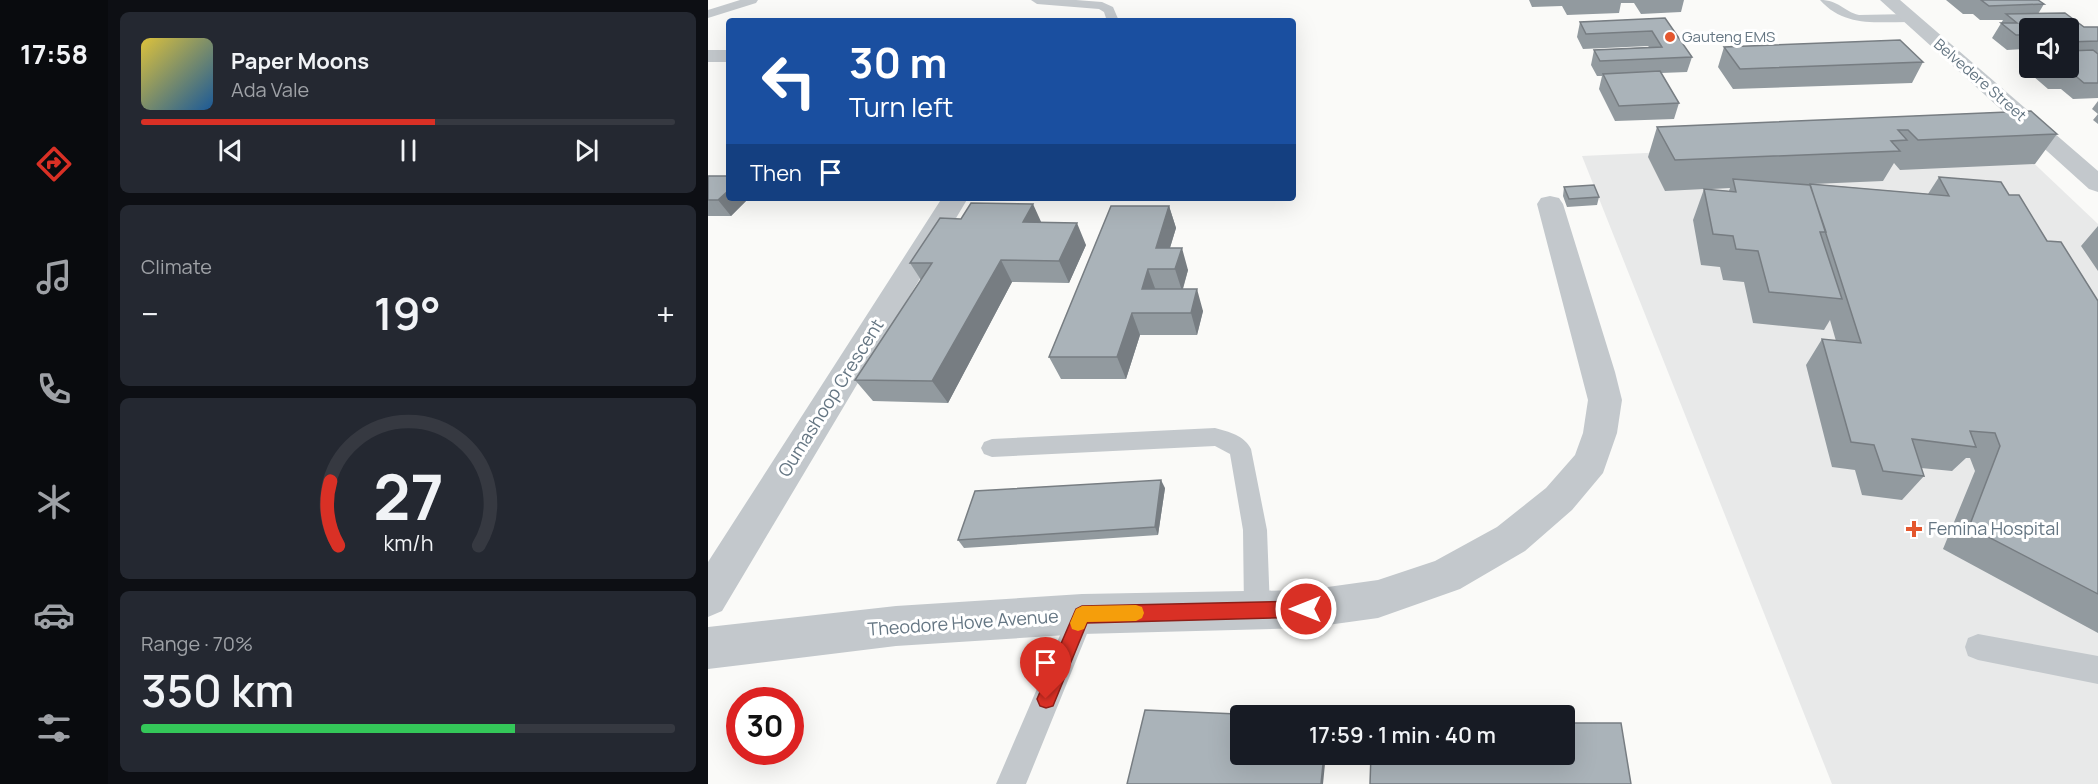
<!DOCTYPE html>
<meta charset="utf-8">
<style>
body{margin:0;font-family:Manrope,sans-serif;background:#242831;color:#f1f3f6;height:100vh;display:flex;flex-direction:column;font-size:22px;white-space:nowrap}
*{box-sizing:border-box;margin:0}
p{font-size:20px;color:#9ea1a6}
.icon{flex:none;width:33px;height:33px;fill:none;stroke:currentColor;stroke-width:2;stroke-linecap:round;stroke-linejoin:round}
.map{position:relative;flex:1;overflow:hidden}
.drawer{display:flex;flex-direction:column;gap:12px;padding:12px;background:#0d0f14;width:600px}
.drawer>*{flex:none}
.top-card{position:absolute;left:18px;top:18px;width:570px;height:183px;border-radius:6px;box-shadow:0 6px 24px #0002;background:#1a4fa0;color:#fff;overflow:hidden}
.controls{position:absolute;left:1311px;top:18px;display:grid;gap:12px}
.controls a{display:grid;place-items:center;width:60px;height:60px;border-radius:6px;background:#171b24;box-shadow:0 6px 24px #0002;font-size:30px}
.speed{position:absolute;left:18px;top:687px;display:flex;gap:12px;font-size:30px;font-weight:700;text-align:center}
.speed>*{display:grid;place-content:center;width:78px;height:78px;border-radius:50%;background:#171b24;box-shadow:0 6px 24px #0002;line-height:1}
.speed .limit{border:9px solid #d22;background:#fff;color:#111}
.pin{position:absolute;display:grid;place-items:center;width:51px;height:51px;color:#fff;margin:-62px -26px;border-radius:50% 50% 50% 0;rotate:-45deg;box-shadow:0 0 6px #0007}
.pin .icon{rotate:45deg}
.me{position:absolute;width:66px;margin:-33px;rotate:270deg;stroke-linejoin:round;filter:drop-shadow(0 0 4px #0008)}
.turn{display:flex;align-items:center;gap:21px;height:126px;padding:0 24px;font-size:27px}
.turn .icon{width:78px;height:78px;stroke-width:2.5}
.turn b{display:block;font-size:42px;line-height:51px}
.then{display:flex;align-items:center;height:57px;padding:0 24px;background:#0003;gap:12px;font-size:22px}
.big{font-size:45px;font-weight:600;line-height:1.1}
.drawer .widget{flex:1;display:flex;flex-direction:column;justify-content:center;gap:9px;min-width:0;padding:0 21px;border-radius:9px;background:#242831}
.drawer .dial{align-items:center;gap:0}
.dial svg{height:156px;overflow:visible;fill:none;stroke:#363941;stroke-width:7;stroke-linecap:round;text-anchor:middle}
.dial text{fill:#f1f3f6;stroke:none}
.song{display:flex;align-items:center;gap:18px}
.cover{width:72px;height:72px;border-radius:9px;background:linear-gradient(135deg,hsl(50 70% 55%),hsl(210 70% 35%))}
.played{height:6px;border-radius:3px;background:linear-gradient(90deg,#d93025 55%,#363941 55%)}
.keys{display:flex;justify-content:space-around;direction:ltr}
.heat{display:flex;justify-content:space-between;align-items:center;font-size:33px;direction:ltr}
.charge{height:9px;border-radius:4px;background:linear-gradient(90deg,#34c759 70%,#363941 0)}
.trip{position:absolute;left:522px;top:705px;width:345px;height:60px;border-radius:6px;background:#171b24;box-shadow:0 6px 24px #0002;font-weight:600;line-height:60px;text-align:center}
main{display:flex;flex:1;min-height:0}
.tabs{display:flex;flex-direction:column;width:108px;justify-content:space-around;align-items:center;background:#090b0e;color:#9ea1a6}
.tabs .icon{width:42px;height:42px}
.tabs .on{color:#d93025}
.tabs b{font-size:27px;color:#f1f3f6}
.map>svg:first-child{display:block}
</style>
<main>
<nav class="tabs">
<b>17:58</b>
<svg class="icon on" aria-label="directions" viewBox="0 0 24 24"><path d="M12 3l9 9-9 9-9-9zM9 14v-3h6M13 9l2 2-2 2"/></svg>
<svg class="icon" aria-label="music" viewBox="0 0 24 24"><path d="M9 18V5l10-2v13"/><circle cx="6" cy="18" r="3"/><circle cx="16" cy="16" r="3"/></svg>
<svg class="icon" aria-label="phone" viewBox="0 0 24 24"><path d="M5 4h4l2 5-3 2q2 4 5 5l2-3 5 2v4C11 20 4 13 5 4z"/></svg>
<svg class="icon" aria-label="climate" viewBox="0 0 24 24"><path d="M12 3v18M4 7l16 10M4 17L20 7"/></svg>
<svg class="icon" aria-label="car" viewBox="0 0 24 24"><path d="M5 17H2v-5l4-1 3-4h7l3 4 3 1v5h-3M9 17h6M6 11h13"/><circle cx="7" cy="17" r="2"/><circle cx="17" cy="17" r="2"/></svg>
<svg class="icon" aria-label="filters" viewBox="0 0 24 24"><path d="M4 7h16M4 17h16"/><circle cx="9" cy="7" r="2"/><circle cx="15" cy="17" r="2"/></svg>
</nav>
<section class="drawer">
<div class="widget">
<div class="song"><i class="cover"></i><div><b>Paper Moons</b><p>Ada Vale</p></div></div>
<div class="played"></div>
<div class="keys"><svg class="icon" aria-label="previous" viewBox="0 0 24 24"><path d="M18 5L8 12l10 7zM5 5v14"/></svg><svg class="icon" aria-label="pause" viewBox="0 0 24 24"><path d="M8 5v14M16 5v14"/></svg><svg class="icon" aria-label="next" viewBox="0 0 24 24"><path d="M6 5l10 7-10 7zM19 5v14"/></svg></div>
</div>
<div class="widget"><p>Climate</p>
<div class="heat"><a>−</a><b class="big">19°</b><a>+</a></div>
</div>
<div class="widget dial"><svg viewBox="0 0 100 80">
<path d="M14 69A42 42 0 1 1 86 69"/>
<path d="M14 69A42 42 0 0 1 10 36" stroke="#d93025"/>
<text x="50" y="56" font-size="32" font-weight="700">27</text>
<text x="50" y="72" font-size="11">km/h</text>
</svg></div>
<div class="widget"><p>Range · 70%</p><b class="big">350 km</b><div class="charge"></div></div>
</section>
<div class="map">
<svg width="1390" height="784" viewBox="0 0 1390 784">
<rect width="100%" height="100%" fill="#fafaf8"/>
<path fill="#e8e9e9" d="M1297,136l93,88v560h-266l-250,-628z"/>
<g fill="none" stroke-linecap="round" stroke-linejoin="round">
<path fill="#c3c8cc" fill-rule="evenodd" d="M32,0h18l-2,3 -48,15v-8z
M323,0h45l26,2 11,5 6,14h-12l-3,-9 -5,-3 -62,-5z
M1112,0c19,0 23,11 39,15l50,-1 6,4 -6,4c-33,0 -65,5 -89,-22z
M507,428c14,4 29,7 36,21l16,81 3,79 -4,9 -9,3 -9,-3 -4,-9 -1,-79 -13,-76 -15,-8 -223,11 -8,-3 -3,-6 3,-6 8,-3z
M374,602l9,3 4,9 -69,170h-30l77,-179z
M1270,634l120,22v28l-120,-24 -10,-4 -3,-9 3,-9z"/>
<path fill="#c3c8cc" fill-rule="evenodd" d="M1172,0h20l198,171v21l-9,-3z
M0,50h21v12h-21z
M842,196l9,2 4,6 52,168 7,28 -5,33 -14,40 -31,37 -47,41 -65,38 -82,29 -72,10 -224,6 -186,12 -188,23v-42l188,-21 186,-12 224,-4 72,-10 57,-19 62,-34 49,-39 29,-33 8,-22 5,-33 -51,-196 4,-6z
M234,198h26l-246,413 -14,6v-55z"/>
</g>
<path fill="#929a9f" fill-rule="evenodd" d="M821,0h155l-3,12 -40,2 -7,-11h-13l-2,10 -52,2 -5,-9 -30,1z
M1238,0h92l6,4 -6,10 46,13h14v71l-25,1 -12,-10h-13l-15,-13 5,-7 -2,-1h32v-40h-38v26l-6,-5 -17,1 -15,-12 11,-18h-23l-7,-6h-10z
M957,18l27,39 -5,15 -26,1 18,30 -5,16 -59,2 -16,-32 3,-13h-5l-6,-11 3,-15 55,-3 -1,-1 -65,3 -6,-12 3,-15z
M1016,47l199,15 -11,21 -179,6 -15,-22z
M1390,101v23l-5,-4 5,-6 -6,-5z
M1323,111l26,23 -22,30 -135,6 -6,-7 -11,18 -70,3 115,10 11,-17 70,18 89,106v332l-155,-84 32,-78 -5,-13h-4l-14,13 -31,-3 3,8 -22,24 -40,-5 -7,-25 -23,-3 -26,-102 16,-26 14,2 -6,-21 -6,10 -71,-7 -9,-41 -21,-2 -3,-13 -19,-2 -8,-45 11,-31 -39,2 -17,-34 9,-30zM1022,188l-1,3 -24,-2h7z
M0,176l21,22h20l-18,18h-23z
M856,187l35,10 -2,8 -30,2 -4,-11z
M461,206l7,22 -6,20 18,22 -5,19 20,22 -6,24h-57l-14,44h-65l-12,-22z
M333,223l45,22 -17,38 -57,-1 -64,121 -75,-2 -18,-21 66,-100 -11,-17z
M1390,226v45l-17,-25z
M457,488l-7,47 -194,13 -6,-8z"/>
<path fill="#777d82" d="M21,190v8h20l-18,18 -13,-16z
M325,204l10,22 -20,-4z
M461,206l7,22 -13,42 -7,-22z
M369,223l9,22 -17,38 -10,-22z
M474,248l6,22 -6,21 -7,-22z
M293,260l11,22 -64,121 -16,-22z
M440,269l8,22 -14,-2z
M489,289l6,22 -6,24 -6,-22z
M424,313l8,22 -14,44 -9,-22z
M453,480l4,8 -7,47 -3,-8z
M616,754h2l-3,30h-2z"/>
<path fill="#aab3b9" stroke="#777d82" stroke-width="1.5" d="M1273,0h57l6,4 -55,2z
M1357,13l19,14h14v14l-30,1v-14h-38v7h-14l-15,-12h16l-11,-9z
M957,18l27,39 -92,4 -6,-11 68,-3 -10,-16 -66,3 -6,-12z
M1192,40l23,22 -183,7 -16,-22z
M1385,50l5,4v29h-14l-12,-10 -14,1 -7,-6h17v-17z
M952,71l19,32 -60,3 -16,-32z
M1323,111l26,23 -139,6 -10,-10h-10l9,10 -16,1 9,10 -225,9 -18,-33z
M0,176h21v14l-11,10h-10z
M1231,177l62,5 8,13h10l28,46 14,1 37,59v293l-129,-67 31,-81 -5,-13 -25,-2 6,16 -64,-8 12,37 -41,-5 -9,-26 -23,-3 -29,-103 39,4 -51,-159 139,12z
M1025,179l77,6 16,47h-6l22,67 -73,-7 -11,-41 -22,-2 -3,-13 -20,-2 -9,-45 32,3z
M886,185l5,12 -30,2 -5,-12z
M263,203l62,1 -10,18 54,1 -18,38 -58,-1 -69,121 -77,-1 77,-117h-22l30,-45 21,1z
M403,206h58l-13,42h26l-7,21h-27l-6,20h55l-6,24h-59l-15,44h-68z
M453,480l-6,47 -197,13 17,-49z
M437,710l136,6h-41v38h84l-3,30h-194z
M856,723h57l10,61h-261l1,-30h193z"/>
<path fill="#d93025" stroke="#8d1f18" stroke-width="1.5" d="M598,601l6,2 3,6 -3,5 -6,3 -219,6 -34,83 -7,2 -6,-2 -3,-7 39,-90 6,-3z"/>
<path fill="#f59e0b" d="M428,605l6,2 2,6 -2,5 -6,3 -49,1 -3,7 -6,2 -6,-2 -2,-6 6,-14 6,-3z"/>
<g fill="#e4572e" stroke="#fff" stroke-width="2">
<circle cx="962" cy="37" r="6"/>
<path d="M1203 520h6v6h6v6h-6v6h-6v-6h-6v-6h6z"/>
</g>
<g text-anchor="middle" stroke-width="6" stroke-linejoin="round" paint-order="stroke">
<g font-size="15" fill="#657683" stroke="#fff" text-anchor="start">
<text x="974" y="42">Gauteng EMS</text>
</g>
<g font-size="15" fill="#657683" stroke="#fff">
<text transform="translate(1272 80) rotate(41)" y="5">Belvedere Street</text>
</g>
<g font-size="18" fill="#657683" stroke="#fff">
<text transform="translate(123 398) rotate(-58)" y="6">Oumashoop Crescent</text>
<text transform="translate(255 623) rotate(-4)" y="6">Theodore Hove Avenue</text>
</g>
<g font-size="18" fill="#657683" stroke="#fff" text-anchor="start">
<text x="1220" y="535">Femina Hospital</text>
</g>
</g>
</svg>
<div class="controls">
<a><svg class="icon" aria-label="sound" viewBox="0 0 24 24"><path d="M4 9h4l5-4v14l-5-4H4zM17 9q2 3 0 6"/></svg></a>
</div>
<div class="speed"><div class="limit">30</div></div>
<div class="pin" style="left:338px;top:699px;background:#d93025"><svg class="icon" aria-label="arrive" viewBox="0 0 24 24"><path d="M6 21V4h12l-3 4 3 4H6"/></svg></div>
<svg class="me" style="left:598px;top:609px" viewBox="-20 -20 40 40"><circle r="17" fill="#d93025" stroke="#fff" stroke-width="3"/><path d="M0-11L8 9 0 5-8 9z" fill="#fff"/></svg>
<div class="trip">17:59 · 1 min · 40 m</div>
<div class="top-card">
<div class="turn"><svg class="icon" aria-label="left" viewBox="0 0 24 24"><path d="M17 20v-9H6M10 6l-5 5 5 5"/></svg><div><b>30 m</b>Turn left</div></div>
<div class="then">Then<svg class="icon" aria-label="arrive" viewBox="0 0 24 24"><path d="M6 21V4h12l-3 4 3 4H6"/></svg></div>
</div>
</div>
</main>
